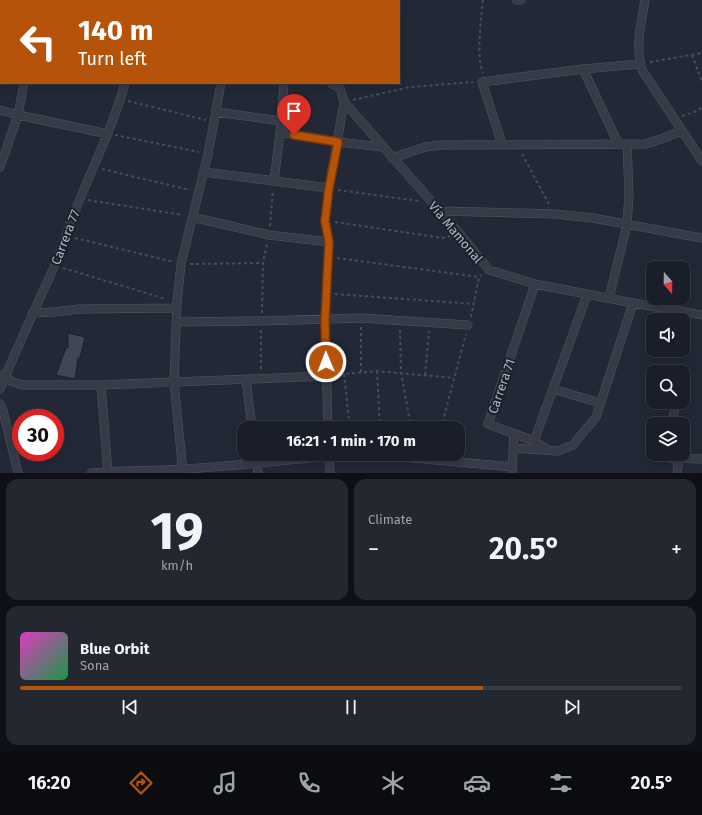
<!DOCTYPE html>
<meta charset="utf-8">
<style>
body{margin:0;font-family:"Fira Sans",sans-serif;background:#232730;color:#f1f3f6;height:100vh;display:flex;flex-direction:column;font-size:15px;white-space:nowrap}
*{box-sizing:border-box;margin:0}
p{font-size:13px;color:#9fa2a8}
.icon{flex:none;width:22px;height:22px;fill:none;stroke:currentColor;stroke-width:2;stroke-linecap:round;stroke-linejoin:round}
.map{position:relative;height:473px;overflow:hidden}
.panel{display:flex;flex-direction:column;gap:6px;padding:6px;background:#0e1016;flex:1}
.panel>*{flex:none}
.hud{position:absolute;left:0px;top:0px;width:400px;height:84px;box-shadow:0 2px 10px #0003,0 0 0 1px #383c45;background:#b45309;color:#fff;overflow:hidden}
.needle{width:26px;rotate:160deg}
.fabs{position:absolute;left:646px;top:261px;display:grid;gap:8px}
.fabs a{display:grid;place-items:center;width:44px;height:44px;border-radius:8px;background:#1a1e28;box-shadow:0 2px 10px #0003,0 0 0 1px #383c45;font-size:20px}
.speed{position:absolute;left:12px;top:409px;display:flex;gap:8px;font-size:20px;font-weight:700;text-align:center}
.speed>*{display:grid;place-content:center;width:52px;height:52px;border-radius:50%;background:#1a1e28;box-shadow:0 2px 10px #0003,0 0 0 1px #383c45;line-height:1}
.speed .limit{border:6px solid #d22;background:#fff;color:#111}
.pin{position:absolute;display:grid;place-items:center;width:34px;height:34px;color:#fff;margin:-41px -17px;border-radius:50% 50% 50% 0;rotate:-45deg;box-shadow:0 0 4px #0007}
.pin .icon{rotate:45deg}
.me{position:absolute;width:44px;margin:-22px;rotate:359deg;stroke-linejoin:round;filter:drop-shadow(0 0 3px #0008)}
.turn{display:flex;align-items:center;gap:14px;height:84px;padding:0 12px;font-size:18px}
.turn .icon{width:52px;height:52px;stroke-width:2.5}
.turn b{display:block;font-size:28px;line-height:34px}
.big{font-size:30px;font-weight:700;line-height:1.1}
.panel .widget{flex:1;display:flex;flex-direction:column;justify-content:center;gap:6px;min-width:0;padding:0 14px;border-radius:12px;background:#232730}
.panel .dial{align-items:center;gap:0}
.dial b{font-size:52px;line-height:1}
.song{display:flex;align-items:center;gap:12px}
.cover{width:48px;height:48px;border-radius:6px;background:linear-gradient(135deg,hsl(310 70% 55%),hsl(140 70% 35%))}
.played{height:4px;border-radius:2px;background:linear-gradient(90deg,#b45309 70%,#383c45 70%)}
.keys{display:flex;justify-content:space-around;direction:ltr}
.heat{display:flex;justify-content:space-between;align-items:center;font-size:22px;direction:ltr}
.panel .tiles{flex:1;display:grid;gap:6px;grid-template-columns:1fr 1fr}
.widget:last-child{grid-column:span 2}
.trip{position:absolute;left:237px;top:421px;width:228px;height:40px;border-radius:12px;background:#1a1e28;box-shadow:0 2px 10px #0003,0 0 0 1px #383c45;font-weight:700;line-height:40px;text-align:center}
.dock{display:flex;height:64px;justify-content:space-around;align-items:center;background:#0a0c10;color:#9fa2a8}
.dock .icon{width:28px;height:28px}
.dock .active{color:#b45309}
.dock b{font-size:18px;color:#f1f3f6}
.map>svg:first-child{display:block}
</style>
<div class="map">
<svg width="702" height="473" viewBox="0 0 702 473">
<rect width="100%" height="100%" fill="#232836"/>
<path fill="#3f4656" stroke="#1d222e" d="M68,333l17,4 -5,21h-2l-3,21 -19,-4 10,-27h2z"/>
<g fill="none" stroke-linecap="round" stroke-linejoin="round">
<g stroke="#515562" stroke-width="9">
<path id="minor" d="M0,0l7,1
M516,0h5
M645,0c-4,24 -10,46 -3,70l60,91
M37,1v-1
M138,1v-1
M191,1l2,-1
M0,64h1
M583,69l35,74
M331,83l9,5 4,14 116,132 29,36 46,14 98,19 69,12
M0,110l18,5 90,19
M216,112l65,9
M280,132l58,10 44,5
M502,144l-20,-62 101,-13 57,-5
M392,158l33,-11 17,-2 204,-1 18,-6 17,-7
M0,167l18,-52 6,-32
M204,172l125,16
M274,181l6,-49 4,-49
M439,211l116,3 38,4 109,20
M192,217l77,18 60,7
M535,284l-47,140 46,17 14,9
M609,298l18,-73 2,-31 -2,-50
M32,313l22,-1 25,-3 98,-1
M176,322l85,-1 100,-3 107,7
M1,375l12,7 9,3h79l225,-9
M246,379l6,49
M101,385l7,88
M0,389c17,-41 36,-82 54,-122 10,-23 16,-46 26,-68 16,-39 34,-76 45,-116
M553,389l47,14
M0,404l3,7 15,62
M672,424l4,-22
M328,428l-3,-108 4,-78 -4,-21 4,-33 15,-86
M534,441l53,-146
M513,448l45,3 15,-6 23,-28 37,-114
M256,454l2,19
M329,454l1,19
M356,454l25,1 131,12
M669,454l1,4 32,1
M91,473c31,-3 62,-2 94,-4 55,-3 110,-10 166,-15
M183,473l-9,-91 3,-80 4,-38 27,-110 13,-71
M512,473l2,-39
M677,473l2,-16"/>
</g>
<path stroke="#425055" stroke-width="2" stroke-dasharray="3 3" stroke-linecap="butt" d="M483,0c-2,18 -7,58 0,73
M692,55l10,27
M650,62l52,-9
M353,100l57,-13 63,-5
M128,101l78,19
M682,116l15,-5 5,-4
M115,135l84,17
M522,154l27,50
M102,169l88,21
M338,190l81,11
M88,200l95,15
M335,222l108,16 8,-2
M270,226l3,-36
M75,238l99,24
M337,258l142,19
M190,264l73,-1
M63,268l103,31
M335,294l139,10
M262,313l1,-50 4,-19
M471,317l8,-40 2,-2
M361,327v45
M400,330l1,42 10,56
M261,369v-39
M377,371l3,57
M344,374l6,54
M334,375l43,-4 77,7
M425,375l4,-44
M441,428l25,-94"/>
<use href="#minor" stroke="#363b47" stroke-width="8"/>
</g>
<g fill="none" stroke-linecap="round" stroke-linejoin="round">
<g stroke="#753606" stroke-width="10">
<path id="route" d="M294,135l44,7 -9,46 -4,33 4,21 -4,78 1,42"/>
</g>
<use href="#route" stroke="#b45309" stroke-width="7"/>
</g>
<g text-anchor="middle" stroke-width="4" stroke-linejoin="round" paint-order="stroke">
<g font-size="13" fill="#b1b5c3" stroke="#1b202c">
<text transform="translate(456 232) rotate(50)" y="5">Vía Mamonal</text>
<text transform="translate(65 237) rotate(-69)" y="5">Carrera 77</text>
<text transform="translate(501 386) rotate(-71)" y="5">Carrera 71</text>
</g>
</g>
</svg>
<div class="fabs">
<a><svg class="needle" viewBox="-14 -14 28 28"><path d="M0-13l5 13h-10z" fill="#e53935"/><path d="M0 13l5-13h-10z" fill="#9fa2a8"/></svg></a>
<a><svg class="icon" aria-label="sound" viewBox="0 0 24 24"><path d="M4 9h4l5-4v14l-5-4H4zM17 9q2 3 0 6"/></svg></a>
<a><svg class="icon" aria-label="search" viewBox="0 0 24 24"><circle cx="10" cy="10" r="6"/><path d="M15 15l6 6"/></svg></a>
<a><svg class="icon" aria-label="layers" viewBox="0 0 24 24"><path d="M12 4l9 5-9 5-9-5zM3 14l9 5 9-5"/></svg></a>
</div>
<div class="speed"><div class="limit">30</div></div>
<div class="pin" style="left:294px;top:135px;background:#d93025"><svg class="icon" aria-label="arrive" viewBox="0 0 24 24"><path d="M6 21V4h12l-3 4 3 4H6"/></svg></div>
<svg class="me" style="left:326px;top:362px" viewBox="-20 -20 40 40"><circle r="17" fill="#b45309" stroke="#fff" stroke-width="3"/><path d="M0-11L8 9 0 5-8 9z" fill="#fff"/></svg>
<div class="trip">16:21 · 1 min · 170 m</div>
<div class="hud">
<div class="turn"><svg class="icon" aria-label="left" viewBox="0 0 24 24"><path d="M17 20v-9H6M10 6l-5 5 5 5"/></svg><div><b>140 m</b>Turn left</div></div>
</div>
</div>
<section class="panel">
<div class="tiles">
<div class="widget dial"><b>19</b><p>km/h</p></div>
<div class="widget"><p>Climate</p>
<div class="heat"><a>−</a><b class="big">20.5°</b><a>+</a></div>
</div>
<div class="widget">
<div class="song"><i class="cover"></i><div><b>Blue Orbit</b><p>Sona</p></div></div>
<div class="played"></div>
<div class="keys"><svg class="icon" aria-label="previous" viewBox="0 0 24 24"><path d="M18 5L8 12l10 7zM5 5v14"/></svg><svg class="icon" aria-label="pause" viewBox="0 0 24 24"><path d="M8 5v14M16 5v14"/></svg><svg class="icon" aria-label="next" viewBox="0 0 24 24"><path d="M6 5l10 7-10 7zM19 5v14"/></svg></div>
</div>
</div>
</section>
<nav class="dock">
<b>16:20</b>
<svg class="icon active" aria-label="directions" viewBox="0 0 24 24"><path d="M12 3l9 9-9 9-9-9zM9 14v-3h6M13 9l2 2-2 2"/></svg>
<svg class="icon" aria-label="music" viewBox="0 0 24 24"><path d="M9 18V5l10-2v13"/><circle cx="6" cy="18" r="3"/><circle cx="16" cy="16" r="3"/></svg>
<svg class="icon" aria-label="phone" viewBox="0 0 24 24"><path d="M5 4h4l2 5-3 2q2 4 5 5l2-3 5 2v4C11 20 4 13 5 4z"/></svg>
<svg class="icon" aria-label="climate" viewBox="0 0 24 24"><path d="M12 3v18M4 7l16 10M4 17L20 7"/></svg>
<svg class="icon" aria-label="car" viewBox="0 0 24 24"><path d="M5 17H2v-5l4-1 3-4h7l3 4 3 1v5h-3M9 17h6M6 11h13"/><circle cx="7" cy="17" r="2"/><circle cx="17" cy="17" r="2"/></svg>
<svg class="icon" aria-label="filters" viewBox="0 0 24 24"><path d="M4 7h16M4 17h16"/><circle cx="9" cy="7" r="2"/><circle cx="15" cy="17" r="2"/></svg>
<b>20.5°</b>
</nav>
